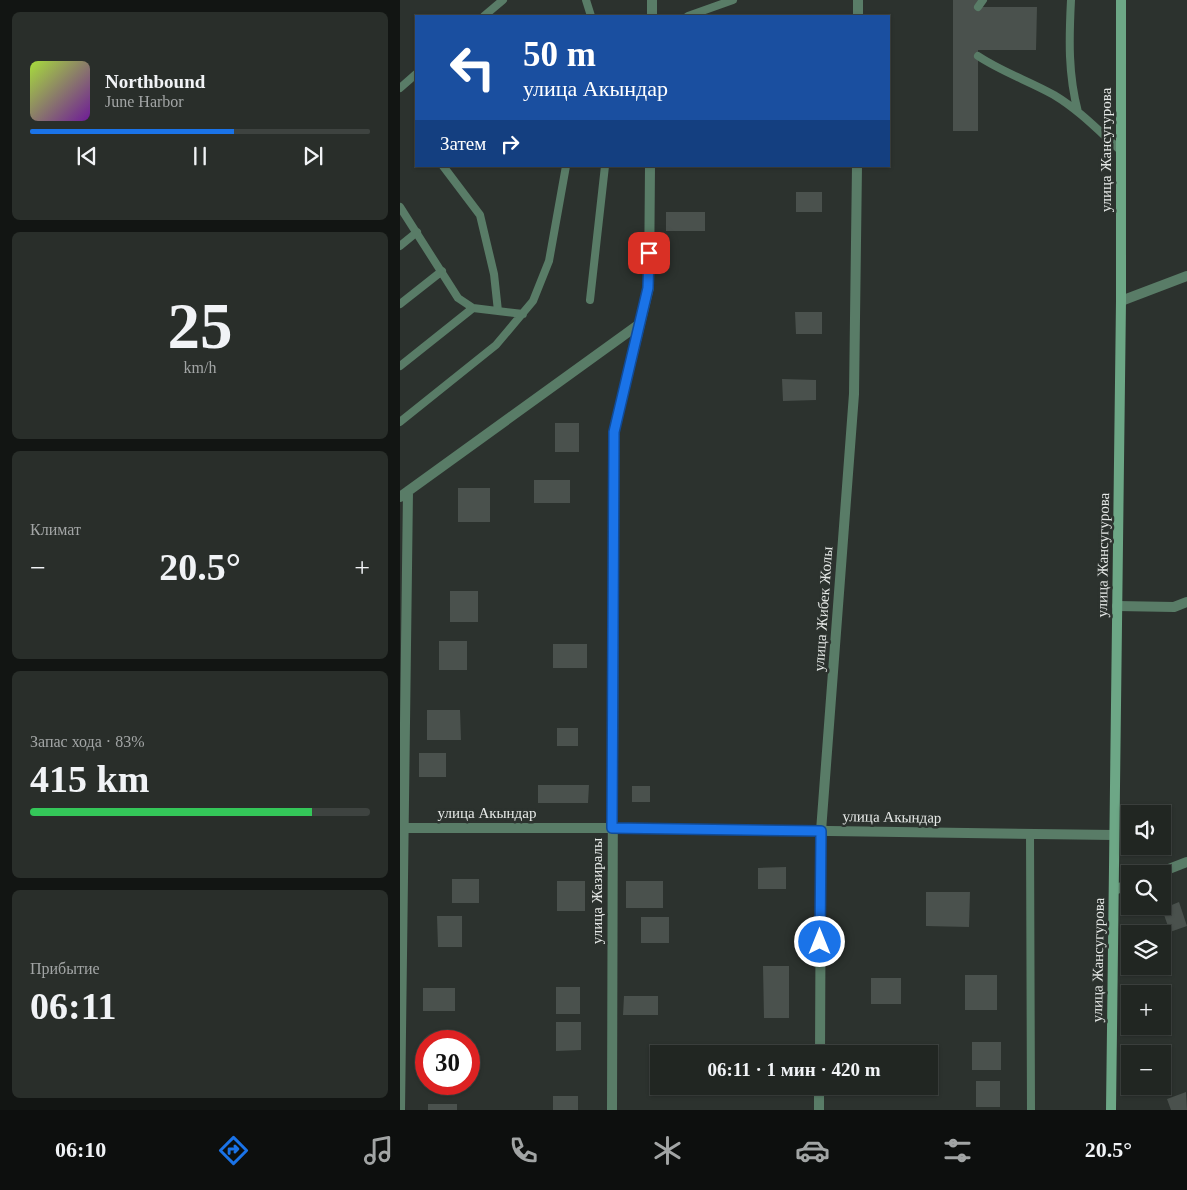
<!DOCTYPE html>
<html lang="ru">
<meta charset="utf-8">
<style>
body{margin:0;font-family:Georgia,serif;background:#292e2a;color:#f1f3f6;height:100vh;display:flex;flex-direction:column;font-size:19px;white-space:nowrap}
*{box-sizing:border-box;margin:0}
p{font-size:16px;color:#a2a5a5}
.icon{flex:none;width:28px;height:28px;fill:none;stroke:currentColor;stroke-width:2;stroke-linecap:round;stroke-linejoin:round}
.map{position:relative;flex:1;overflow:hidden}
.details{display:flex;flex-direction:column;gap:12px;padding:12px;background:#121513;width:400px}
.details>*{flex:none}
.guide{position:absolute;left:15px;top:15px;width:475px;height:152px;border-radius:0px;box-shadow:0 1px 4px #0004,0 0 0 1px #3e4340;background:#1a4fa0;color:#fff;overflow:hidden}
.fabs{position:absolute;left:721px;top:805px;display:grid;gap:10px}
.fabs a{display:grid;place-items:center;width:50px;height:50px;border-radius:0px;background:#212622;box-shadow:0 1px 4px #0004,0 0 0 1px #3e4340;font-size:25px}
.speed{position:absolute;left:15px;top:1030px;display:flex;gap:10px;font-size:25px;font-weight:700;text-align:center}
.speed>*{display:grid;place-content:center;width:65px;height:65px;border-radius:50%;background:#212622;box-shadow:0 1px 4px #0004,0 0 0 1px #3e4340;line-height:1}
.speed .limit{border:8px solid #d22;background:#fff;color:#111}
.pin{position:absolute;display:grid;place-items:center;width:42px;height:42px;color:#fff;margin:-21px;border-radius:10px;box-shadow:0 2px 8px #0006}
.me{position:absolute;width:55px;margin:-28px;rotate:0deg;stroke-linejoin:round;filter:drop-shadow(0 0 4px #0008)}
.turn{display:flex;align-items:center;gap:18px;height:105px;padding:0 25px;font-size:22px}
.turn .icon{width:65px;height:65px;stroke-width:2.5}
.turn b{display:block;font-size:35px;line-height:42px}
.then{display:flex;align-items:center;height:48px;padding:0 25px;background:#0003;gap:10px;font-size:19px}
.big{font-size:38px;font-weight:700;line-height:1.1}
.details .widget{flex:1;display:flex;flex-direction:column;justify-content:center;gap:8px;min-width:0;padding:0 18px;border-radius:8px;background:#292e2a}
.details .dial{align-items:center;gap:0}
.dial b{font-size:65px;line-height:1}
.song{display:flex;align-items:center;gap:15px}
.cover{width:60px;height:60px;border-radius:8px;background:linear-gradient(135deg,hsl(80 70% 55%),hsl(280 70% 35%))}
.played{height:5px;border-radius:2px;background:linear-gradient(90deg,#1a73e8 60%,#3e4340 60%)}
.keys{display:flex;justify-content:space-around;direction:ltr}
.heat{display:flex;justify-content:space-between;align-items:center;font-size:28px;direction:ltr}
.charge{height:8px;border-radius:4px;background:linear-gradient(90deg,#34c759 83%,#3e4340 0)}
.trip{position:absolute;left:250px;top:1045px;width:288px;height:50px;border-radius:0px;background:#212622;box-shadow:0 1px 4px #0004,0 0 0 1px #3e4340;font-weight:700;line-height:50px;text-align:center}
.dock{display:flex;height:80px;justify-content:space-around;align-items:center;background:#0d0f0e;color:#a2a5a5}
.dock .icon{width:35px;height:35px}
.dock .active{color:#1a73e8}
.dock b{font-size:22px;color:#f1f3f6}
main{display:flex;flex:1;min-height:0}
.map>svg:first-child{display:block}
</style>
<main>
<section class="details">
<div class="widget">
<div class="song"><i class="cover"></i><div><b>Northbound</b><p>June Harbor</p></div></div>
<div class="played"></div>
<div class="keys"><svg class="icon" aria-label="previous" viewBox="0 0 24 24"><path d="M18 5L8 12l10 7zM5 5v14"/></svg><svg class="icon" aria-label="pause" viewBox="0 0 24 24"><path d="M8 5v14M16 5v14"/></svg><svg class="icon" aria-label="next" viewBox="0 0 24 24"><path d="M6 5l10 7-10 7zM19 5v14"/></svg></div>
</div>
<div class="widget dial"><b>25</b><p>km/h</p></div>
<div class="widget"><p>Климат</p>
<div class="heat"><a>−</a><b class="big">20.5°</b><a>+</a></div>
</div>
<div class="widget"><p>Запас хода · 83%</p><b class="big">415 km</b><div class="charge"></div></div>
<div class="widget"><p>Прибытие</p><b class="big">06:11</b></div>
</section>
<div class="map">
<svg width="787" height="1110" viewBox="0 0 787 1110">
<rect width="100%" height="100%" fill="#2c322e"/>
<path fill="#4a514d" d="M553,0h25v7h59l-1,43h-58v81h-25z
M396,192h26v20h-26z
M266,212h39v19h-39z
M395,312h27v22h-26z
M382,379l34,1v20l-33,1z
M155,423h24v29h-24z
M134,480h36v23h-36z
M58,488h32v34h-32z
M50,591h28v31h-28z
M39,641h28v29h-28z
M153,644h34v24h-34z
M27,710h33l1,30h-34z
M157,728h21v18h-21z
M19,753h27v24h-27z
M138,785h51l-1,18h-50z
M232,786h18v16h-18z
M386,867v22h-28v-21z
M52,879h27v24h-27z
M157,881h28v30h-28z
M226,881h37v27h-37z
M526,892h44l-1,35 -43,-1z
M779,902l8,24 -17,6 -8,-23z
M37,916h25v31h-24z
M241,917h28v26h-28z
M363,966h26v52h-25z
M565,975h32v35h-32z
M471,978h30v26h-30z
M156,987h24v27h-24z
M23,988h32v23h-32z
M224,996h34v19h-35z
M156,1022h25v28l-25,1z
M572,1042h29v28h-29z
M576,1081h24v26h-24z
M786,1092l1,18h-16l-4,-11z
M153,1096h25v14h-25z
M28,1104h29v6h-29z"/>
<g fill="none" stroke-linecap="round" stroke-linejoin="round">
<path stroke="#597c67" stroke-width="8" d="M186,0l5,16
M671,0c-2,39 -3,74 7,112
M578,7l5,-7
M84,16l19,-16
M288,16l45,-16
M578,56c24,16 51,25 76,39 25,15 45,36 66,55
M0,88l16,-14
M43,166l37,49 14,59 4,37
M0,207l58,91 15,10 50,6
M0,246l17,-14
M190,300l15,-134
M0,304l42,-33
M0,366l73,-58
M0,422l96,-77 37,-44 16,-40 17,-95
M630,834l1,276"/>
<path stroke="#597c67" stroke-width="10" d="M252,16v-16
M458,16v-16
M721,301l66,-25
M0,497l238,-172
M717,606l57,1 13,-5
M0,828h211l503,7
M756,874l31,-12
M714,890l16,-6
M420,1054l1,-223 33,-437 3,-228
M0,1110l8,-619
M212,1110l2,-678 35,-145 1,-121
M419,1110v-24"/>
<path stroke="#6da786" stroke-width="10" d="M711,1110l10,-809v-301"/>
</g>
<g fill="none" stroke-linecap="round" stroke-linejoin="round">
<g stroke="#114b97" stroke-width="12">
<path id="route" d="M249,253l-1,35 -34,144 -2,396 209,3 -1,111"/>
</g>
<use href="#route" stroke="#1a73e8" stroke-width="9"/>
</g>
<g text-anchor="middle" stroke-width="5" stroke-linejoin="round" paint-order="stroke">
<g font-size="15" fill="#e6e9e7" stroke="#2c322e">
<text transform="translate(706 150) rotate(-90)" y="5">улица Жансугурова</text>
<text transform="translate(703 555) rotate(-89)" y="5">улица Жансугурова</text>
<text transform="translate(423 609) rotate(-86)" y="5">улица Жибек Жолы</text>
<text x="87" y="818">улица Акындар</text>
<text transform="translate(492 817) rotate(1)" y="5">улица Акындар</text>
<text transform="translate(197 891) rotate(-90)" y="5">улица Жазиралы</text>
<text transform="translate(698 960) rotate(-89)" y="5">улица Жансугурова</text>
</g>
</g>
</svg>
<div class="fabs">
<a><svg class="icon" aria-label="sound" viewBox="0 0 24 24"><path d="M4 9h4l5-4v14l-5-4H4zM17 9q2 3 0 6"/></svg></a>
<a><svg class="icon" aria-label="search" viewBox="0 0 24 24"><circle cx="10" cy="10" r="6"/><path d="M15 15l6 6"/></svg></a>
<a><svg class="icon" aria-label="layers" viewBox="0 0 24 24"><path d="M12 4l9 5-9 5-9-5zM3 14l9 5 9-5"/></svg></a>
<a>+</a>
<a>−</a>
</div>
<div class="speed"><div class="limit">30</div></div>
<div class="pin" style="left:249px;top:253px;background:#d93025"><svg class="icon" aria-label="arrive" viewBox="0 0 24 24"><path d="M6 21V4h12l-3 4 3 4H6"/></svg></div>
<svg class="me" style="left:420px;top:942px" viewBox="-20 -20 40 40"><circle r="17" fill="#1a73e8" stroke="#fff" stroke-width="3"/><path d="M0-11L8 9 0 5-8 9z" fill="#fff"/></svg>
<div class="trip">06:11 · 1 мин · 420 m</div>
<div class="guide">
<div class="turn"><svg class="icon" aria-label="left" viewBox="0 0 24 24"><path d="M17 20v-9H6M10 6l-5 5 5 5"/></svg><div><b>50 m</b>улица Акындар</div></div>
<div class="then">Затем<svg class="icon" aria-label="right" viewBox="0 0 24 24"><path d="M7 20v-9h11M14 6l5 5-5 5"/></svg></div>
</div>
</div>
</main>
<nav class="dock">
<b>06:10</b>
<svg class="icon active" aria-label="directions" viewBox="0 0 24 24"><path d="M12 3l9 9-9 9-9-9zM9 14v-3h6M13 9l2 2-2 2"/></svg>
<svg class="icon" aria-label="music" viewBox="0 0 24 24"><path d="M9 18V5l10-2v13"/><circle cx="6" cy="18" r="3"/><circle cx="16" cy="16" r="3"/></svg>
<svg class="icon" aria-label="phone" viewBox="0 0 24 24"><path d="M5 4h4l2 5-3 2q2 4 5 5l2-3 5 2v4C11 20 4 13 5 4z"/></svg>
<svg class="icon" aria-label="climate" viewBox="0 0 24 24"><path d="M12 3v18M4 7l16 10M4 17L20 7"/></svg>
<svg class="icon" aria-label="car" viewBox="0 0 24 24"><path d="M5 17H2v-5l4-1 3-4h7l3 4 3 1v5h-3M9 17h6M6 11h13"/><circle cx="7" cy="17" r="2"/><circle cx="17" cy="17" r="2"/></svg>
<svg class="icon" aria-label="filters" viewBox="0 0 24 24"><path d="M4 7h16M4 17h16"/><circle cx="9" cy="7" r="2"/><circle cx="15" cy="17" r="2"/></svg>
<b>20.5°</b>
</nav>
